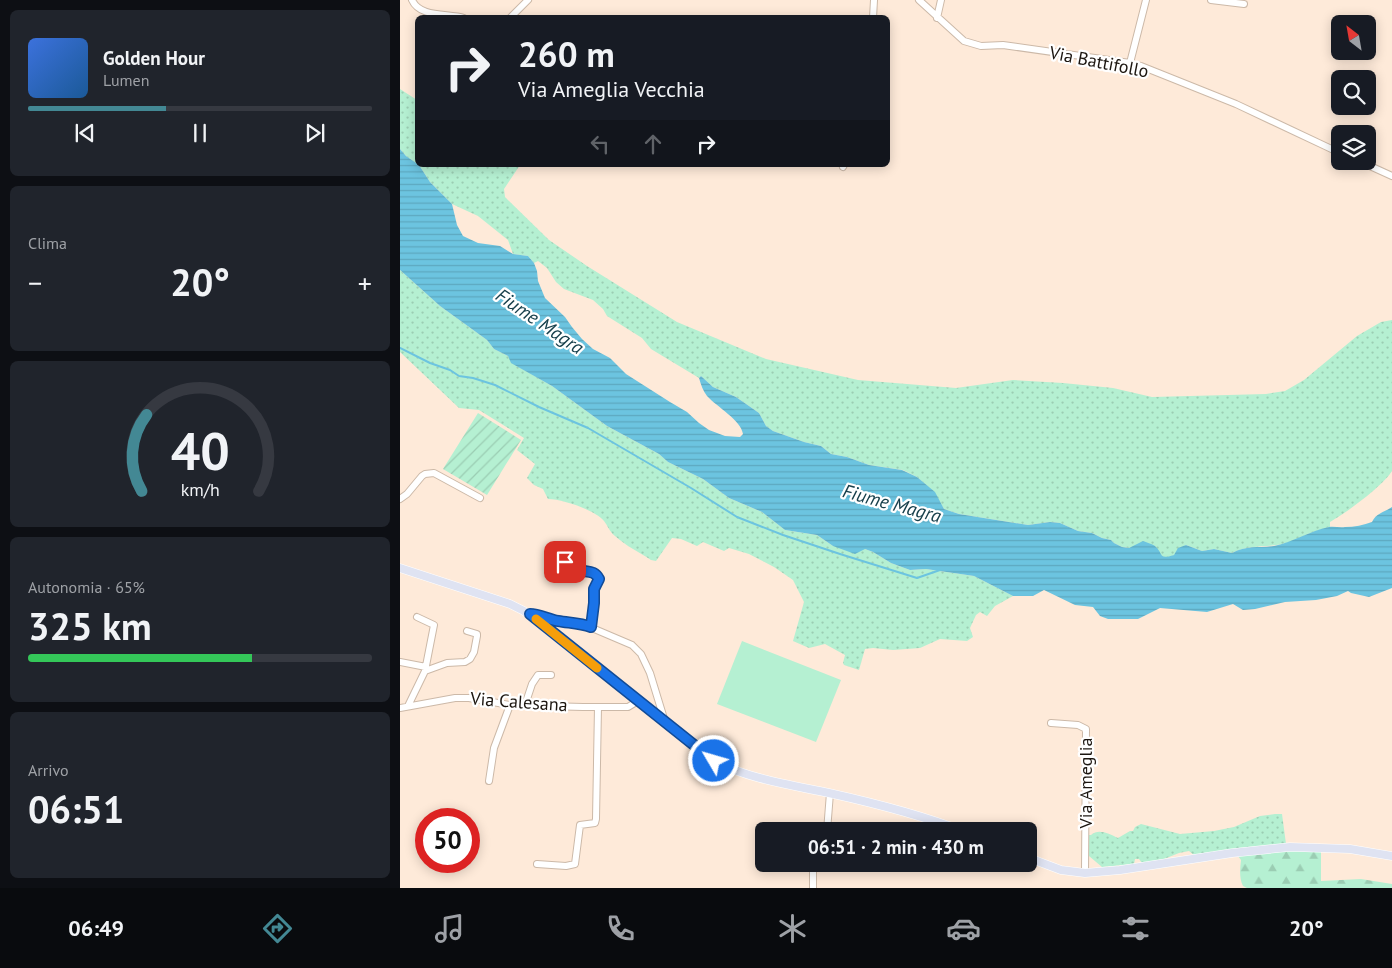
<!DOCTYPE html>
<html lang="it">
<meta charset="utf-8">
<style>
body{margin:0;font-family:"PT Sans",sans-serif;background:#20242c;color:#f1f3f6;height:100vh;display:flex;flex-direction:column;font-size:19px;white-space:nowrap}
*{box-sizing:border-box;margin:0}
p{font-size:16px;color:#9ea1a6}
.icon{flex:none;width:28px;height:28px;fill:none;stroke:currentColor;stroke-width:2;stroke-linecap:round;stroke-linejoin:round}
.map{position:relative;flex:1;overflow:hidden}
.drawer{display:flex;flex-direction:column;gap:10px;padding:10px;background:#0d0f14;width:400px}
.drawer>*{flex:none}
.banner{position:absolute;left:15px;top:15px;width:475px;height:152px;border-radius:8px;box-shadow:0 2px 12px #0003;background:#171b24;color:#f1f3f6;overflow:hidden}
.needle{width:32px;rotate:329deg}
.tools{position:absolute;left:931px;top:15px;display:grid;gap:10px}
.tools a{display:grid;place-items:center;width:45px;height:45px;border-radius:8px;background:#171b24;box-shadow:0 2px 12px #0003;font-size:25px}
.speed{position:absolute;left:15px;top:808px;display:flex;gap:10px;font-size:25px;font-weight:700;text-align:center}
.speed>*{display:grid;place-content:center;width:65px;height:65px;border-radius:50%;background:#171b24;box-shadow:0 2px 12px #0003;line-height:1}
.speed .limit{border:8px solid #d22;background:#fff;color:#111}
.pin{position:absolute;display:grid;place-items:center;width:42px;height:42px;color:#fff;margin:-21px;border-radius:10px;box-shadow:0 2px 8px #0006}
.me{position:absolute;width:55px;margin:-28px;rotate:308deg;stroke-linejoin:round;filter:drop-shadow(0 0 4px #0008)}
.turn{display:flex;align-items:center;gap:18px;height:105px;padding:0 20px;font-size:22px}
.turn .icon{width:65px;height:65px;stroke-width:2.5}
.turn b{display:block;font-size:35px;line-height:42px}
.lanes{display:flex;align-items:center;height:48px;padding:0 20px;background:#0003;justify-content:center;gap:25px;direction:ltr}
.lanes .off{opacity:.35}
.big{font-size:38px;font-weight:700;line-height:1.1}
.drawer .card{flex:1;display:flex;flex-direction:column;justify-content:center;gap:8px;min-width:0;padding:0 18px;border-radius:8px;background:#20242c}
.drawer .dial{align-items:center;gap:0}
.dial svg{height:130px;overflow:visible;fill:none;stroke:#363941;stroke-width:7;stroke-linecap:round;text-anchor:middle}
.dial text{fill:#f1f3f6;stroke:none}
.song{display:flex;align-items:center;gap:15px}
.cover{width:60px;height:60px;border-radius:8px;background:linear-gradient(135deg,hsl(220 70% 55%),hsl(210 70% 35%))}
.played{height:5px;border-radius:2px;background:linear-gradient(90deg,#438894 40%,#363941 40%)}
.keys{display:flex;justify-content:space-around;direction:ltr}
.heat{display:flex;justify-content:space-between;align-items:center;font-size:28px;direction:ltr}
.charge{height:8px;border-radius:4px;background:linear-gradient(90deg,#34c759 65%,#363941 0)}
.trip{position:absolute;left:355px;top:822px;width:282px;height:50px;border-radius:8px;background:#171b24;box-shadow:0 2px 12px #0003;font-weight:700;line-height:50px;text-align:center}
.tab-bar{display:flex;height:80px;justify-content:space-around;align-items:center;background:#090b0e;color:#9ea1a6}
.tab-bar .icon{width:35px;height:35px}
.tab-bar .selected{color:#438894}
.tab-bar b{font-size:22px;color:#f1f3f6}
main{display:flex;flex:1;min-height:0}
.map>svg:first-child{display:block}
</style>
<main>
<section class="drawer">
<div class="card">
<div class="song"><i class="cover"></i><div><b>Golden Hour</b><p>Lumen</p></div></div>
<div class="played"></div>
<div class="keys"><svg class="icon" aria-label="previous" viewBox="0 0 24 24"><path d="M18 5L8 12l10 7zM5 5v14"/></svg><svg class="icon" aria-label="pause" viewBox="0 0 24 24"><path d="M8 5v14M16 5v14"/></svg><svg class="icon" aria-label="next" viewBox="0 0 24 24"><path d="M6 5l10 7-10 7zM19 5v14"/></svg></div>
</div>
<div class="card"><p>Clima</p>
<div class="heat"><a>−</a><b class="big">20°</b><a>+</a></div>
</div>
<div class="card dial"><svg viewBox="0 0 100 80">
<path d="M14 69A42 42 0 1 1 86 69"/>
<path d="M14 69A42 42 0 0 1 17 22" stroke="#438894"/>
<text x="50" y="56" font-size="32" font-weight="700">40</text>
<text x="50" y="72" font-size="11">km/h</text>
</svg></div>
<div class="card"><p>Autonomia · 65%</p><b class="big">325 km</b><div class="charge"></div></div>
<div class="card"><p>Arrivo</p><b class="big">06:51</b></div>
</section>
<div class="map">
<svg width="992" height="888" viewBox="0 0 992 888">
<defs>
<pattern id="grass-dots" width="8" height="8" patternUnits="userSpaceOnUse" patternTransform="scale(1.25)"><rect width="8" height="8" fill="#b5f0d2"/><path d="M2 2h.1M6 6h.1" fill="none" stroke="#9bcdb3" stroke-width="1.8" stroke-linecap="round"/></pattern>
<pattern id="forest-firs" width="22" height="20" patternUnits="userSpaceOnUse" patternTransform="scale(1.25)"><rect width="22" height="20" fill="#b5f0d2"/><path d="M5 1l3.5 6h-7zM16 11l3.5 6h-7z" fill="#9bcdb3"/></pattern>
<pattern id="garden-furrows" width="10" height="10" patternUnits="userSpaceOnUse" patternTransform="scale(1.25)"><rect width="10" height="10" fill="#b5f0d2"/><path d="M-1 1l2-2M0 10L10 0M9 11l2-2" fill="none" stroke="#9bcdb3"/></pattern>
<pattern id="water-rules" width="6" height="5" patternUnits="userSpaceOnUse" patternTransform="scale(1.25)"><rect width="6" height="5" fill="#6cc4e0"/><path d="M0 2.5h6" fill="none" stroke="#5da8bf"/></pattern>
</defs>
<rect width="100%" height="100%" fill="#feead9"/>
<path fill="url(#grass-dots)" d="M0,89l17,11v64l-11,-8 -6,-7z
M19,165h101l-16,24 1,8 44,43 38,26 90,56 89,37 92,21 98,8 57,-8 50,3 50,5 39,9 114,-3 19,-3 19,-11 53,-44 24,-14 11,-2v151c-9,15 -46,42 -62,51v5c-7,2 -15,4 -22,7 -7,3 -15,7 -22,9 -18,5 -37,1 -54,10l-18,-4 -12,2 -16,-6c-5,5 -15,15 -23,12 -3,-2 -6,-8 -8,-11l-26,2 -7,-1 -8,-4 -3,-3 -9,-2 -10,-5 -14,-2 -18,-8 -10,-1 -22,3 -69,-11 -15,-5 -10,-17 -17,-15 -14,-7 -34,-5 -22,-8 -16,-3 -10,-8 -17,-4 -31,-11 -7,-5 -7,-13 -10,-7 -13,-9 -23,-10 -12,-11 -2,2 -48,-29 -9,-11 -35,-22 -4,-7 -10,-9 -29,-11 -8,-7 -9,-14 -9,-7 -4,2 -6,-7 -15,-2 -5,-14 -30,-24 -26,-12 -22,-22z
M0,270l40,36 47,34 7,9 14,7 4,7 40,23 55,40 52,28 9,8 35,17 26,19 33,14 23,18 32,5 16,11 32,3 8,3 18,11 19,7 16,-1 48,7 39,20 -18,10 -8,10 -7,-4 -4,3 -6,13 3,9 -6,4 -27,-2 -20,9 -27,2 -20,-2 -8,1 -6,21 -15,-5 -1,-2 2,-8 -20,-11 -16,4 -16,-7 11,-39 -11,-22 -19,-13 -25,-13 -20,-6 -5,3 -21,-9 -6,4 -16,-7 -9,-1 -16,23 -5,-1c-12,-8 -25,-14 -36,-24 -6,-5 -7,-10 -11,-15 -9,-11 -42,-22 -56,-22l-5,-10 -9,-4 -7,-7 8,-14 -18,-14 7,-12 -45,-28 -20,-2 -59,-56z
M875,814h7l4,30 -92,11 -5,-4 -10,2 -15,6 -22,4 -3,-4h-4l-1,5 -32,3 -13,-11 -5,-1v-20h7c8,-7 18,-1 27,3l12,-7h3l2,-4 6,-3 39,10 34,-3 20,-4 26,-11z"/>
<path fill="url(#forest-firs)" d="M887,851h34v30l40,-2 31,5v4h-145l-4,-2c-4,-8 -3,-17 -2,-26l-3,-4z"/>
<path fill="url(#garden-furrows)" d="M78,413l43,27 -34,55 -44,-26z"/>
<path fill="#b5f0d2" d="M342,641l99,39 -25,62 -99,-38z"/>
<path fill="url(#water-rules)" d="M0,149l6,7 13,9 11,17 22,22 5,21 6,11 15,7 22,3 13,8 15,2 6,7 3,8 1,10 7,17 20,19 7,10 10,12 11,10 17,9 16,16 44,28 17,10 12,11 10,7 16,6 15,1 3,-3c-2,-14 -26,-27 -36,-38 -4,-5 -6,-11 -8,-18l2,-2 12,11 23,10 13,9 10,7 7,13 7,5 31,11 17,4 10,8 16,3 22,8 33,5 15,7 18,15 9,17 15,5 69,11 22,-3 10,1 18,8 14,2 10,5 9,2 3,3 8,4 7,1 14,-7c3,1 9,3 12,5 9,8 3,14 19,9l4,-7 8,-3 16,6 12,-2 18,4c15,-8 26,-5 42,-7 19,-4 36,-15 55,-19 5,-1 11,1 16,0 9,0 19,-2 27,-5 4,-9 13,-10 20,-15v81l-23,9 -18,-4 -3,-2 -11,5 -21,4 -31,2 -30,7 -12,1 -10,-6 -26,8 -47,-4 -22,11h-30l-8,-3 -7,-9 -18,-2 -31,-15 -11,6h-20l-39,-20 -48,-7 -16,1 -19,-7 -18,-11 -8,-3 -10,5 -22,-8 -16,-11 -32,-5 -23,-18 -33,-14 -26,-19 -35,-17 -9,-8 -52,-28 -55,-40 -41,-23 -3,-7 -14,-7 -7,-9 -47,-34 -40,-36z"/>
<g fill="none" stroke-linecap="round" stroke-linejoin="round">
<path stroke="#6cc4e0" stroke-width="2" d="M0,348l30,15 20,7 9,6 14,2 22,7 44,22 49,21 103,60 46,29 46,18 57,19 77,24 23,-8"/>
<g stroke="#ccb9a8" stroke-width="8">
<path id="minor" d="M12,0c8,18 36,13 52,18
M519,0l45,41 17,5 22,-1 127,18 11,3 95,38 104,49
M811,0l33,4
M110,18l18,-18
M473,18l1,-18
M537,18l4,-18
M730,63l16,-63
M959,161l33,15
M443,167l1,-2
M0,499l7,-5 15,-18 3,-2 9,-1 46,25
M165,562c4,2 7,5 11,7 10,4 17,0 23,10l-5,10v14l-3,24
M130,614h5l23,7 27,4 47,20 9,9 9,19 15,49
M0,662l26,5
M25,671l22,-8 18,-1 5,-3 4,-7 3,-16v-2l-10,-3
M125,705l7,-21 6,-9h13
M8,706l17,-35 9,-46 -17,-8
M0,708l55,-10h14l41,7 73,2h45l10,-6
M651,723l27,2 8,4 -1,144
M89,781l5,-33 16,-43
M427,831l3,-38
M137,864l29,2 9,-2 5,-39 15,-2 1,-4 2,-112
M413,888v-18l2,-2 10,-4"/>
</g>
<g stroke="#fff" stroke-width="9">
<path id="major" d="M0,568l110,36 14,7 190,150c35,18 77,24 115,32 45,10 90,21 133,38
M629,858l32,12 24,3 35,-3 112,-17 58,-6 60,2 42,7"/>
</g>
<use href="#minor" stroke="#fff" stroke-width="6"/>
<use href="#major" stroke="#dfe3f2" stroke-width="8"/>
</g>
<g fill="none" stroke-linecap="round" stroke-linejoin="round">
<g stroke="#114b97" stroke-width="12">
<path id="route" d="M165,562c4,2 7,5 11,7 10,4 18,0 23,10l-5,10v14l-3,24c-11,-4 -22,-4 -33,-6 -10,-2 -19,-7 -28,-7l184,147"/>
</g>
<use href="#route" stroke="#1a73e8" stroke-width="9"/>
<path stroke="#f59e0b" stroke-width="9" d="M136,619l61,49"/>
</g>
<g text-anchor="middle" stroke-width="4.5" stroke-linejoin="round" paint-order="stroke">
<g font-size="18" fill="#1c1610" stroke="#fff">
<text transform="translate(699 62) rotate(11)" y="6">Via Battifollo</text>
<text transform="translate(119 702) rotate(4)" y="6">Via Calesana</text>
<text transform="translate(686 783) rotate(-90)" y="6">Via Ameglia</text>
</g>
<g font-size="19" font-style="italic" fill="#18404c" stroke="#fff">
<text transform="translate(140 321) rotate(34)" y="7">Fiume Magra</text>
<text transform="translate(492 503) rotate(15)" y="7">Fiume Magra</text>
</g>
</g>
</svg>
<div class="tools">
<a><svg class="needle" viewBox="-14 -14 28 28"><path d="M0-13l5 13h-10z" fill="#e53935"/><path d="M0 13l5-13h-10z" fill="#9ea1a6"/></svg></a>
<a><svg class="icon" aria-label="search" viewBox="0 0 24 24"><circle cx="10" cy="10" r="6"/><path d="M15 15l6 6"/></svg></a>
<a><svg class="icon" aria-label="layers" viewBox="0 0 24 24"><path d="M12 4l9 5-9 5-9-5zM3 14l9 5 9-5"/></svg></a>
</div>
<div class="speed"><div class="limit">50</div></div>
<div class="pin" style="left:165px;top:562px;background:#d93025"><svg class="icon" aria-label="arrive" viewBox="0 0 24 24"><path d="M6 21V4h12l-3 4 3 4H6"/></svg></div>
<svg class="me" style="left:314px;top:761px" viewBox="-20 -20 40 40"><circle r="17" fill="#1a73e8" stroke="#fff" stroke-width="3"/><path d="M0-11L8 9 0 5-8 9z" fill="#fff"/></svg>
<div class="trip">06:51 · 2 min · 430 m</div>
<div class="banner">
<div class="turn"><svg class="icon" aria-label="right" viewBox="0 0 24 24"><path d="M7 20v-9h11M14 6l5 5-5 5"/></svg><div><b>260 m</b>Via Ameglia Vecchia</div></div>
<div class="lanes"><svg class="icon off" aria-label="left" viewBox="0 0 24 24"><path d="M17 20v-9H6M10 6l-5 5 5 5"/></svg><svg class="icon off" aria-label="ahead" viewBox="0 0 24 24"><path d="M12 20V5M6 11l6-6 6 6"/></svg><svg class="icon" aria-label="right" viewBox="0 0 24 24"><path d="M7 20v-9h11M14 6l5 5-5 5"/></svg></div>
</div>
</div>
</main>
<nav class="tab-bar">
<b>06:49</b>
<svg class="icon selected" aria-label="directions" viewBox="0 0 24 24"><path d="M12 3l9 9-9 9-9-9zM9 14v-3h6M13 9l2 2-2 2"/></svg>
<svg class="icon" aria-label="music" viewBox="0 0 24 24"><path d="M9 18V5l10-2v13"/><circle cx="6" cy="18" r="3"/><circle cx="16" cy="16" r="3"/></svg>
<svg class="icon" aria-label="phone" viewBox="0 0 24 24"><path d="M5 4h4l2 5-3 2q2 4 5 5l2-3 5 2v4C11 20 4 13 5 4z"/></svg>
<svg class="icon" aria-label="climate" viewBox="0 0 24 24"><path d="M12 3v18M4 7l16 10M4 17L20 7"/></svg>
<svg class="icon" aria-label="car" viewBox="0 0 24 24"><path d="M5 17H2v-5l4-1 3-4h7l3 4 3 1v5h-3M9 17h6M6 11h13"/><circle cx="7" cy="17" r="2"/><circle cx="17" cy="17" r="2"/></svg>
<svg class="icon" aria-label="filters" viewBox="0 0 24 24"><path d="M4 7h16M4 17h16"/><circle cx="9" cy="7" r="2"/><circle cx="15" cy="17" r="2"/></svg>
<b>20°</b>
</nav>
